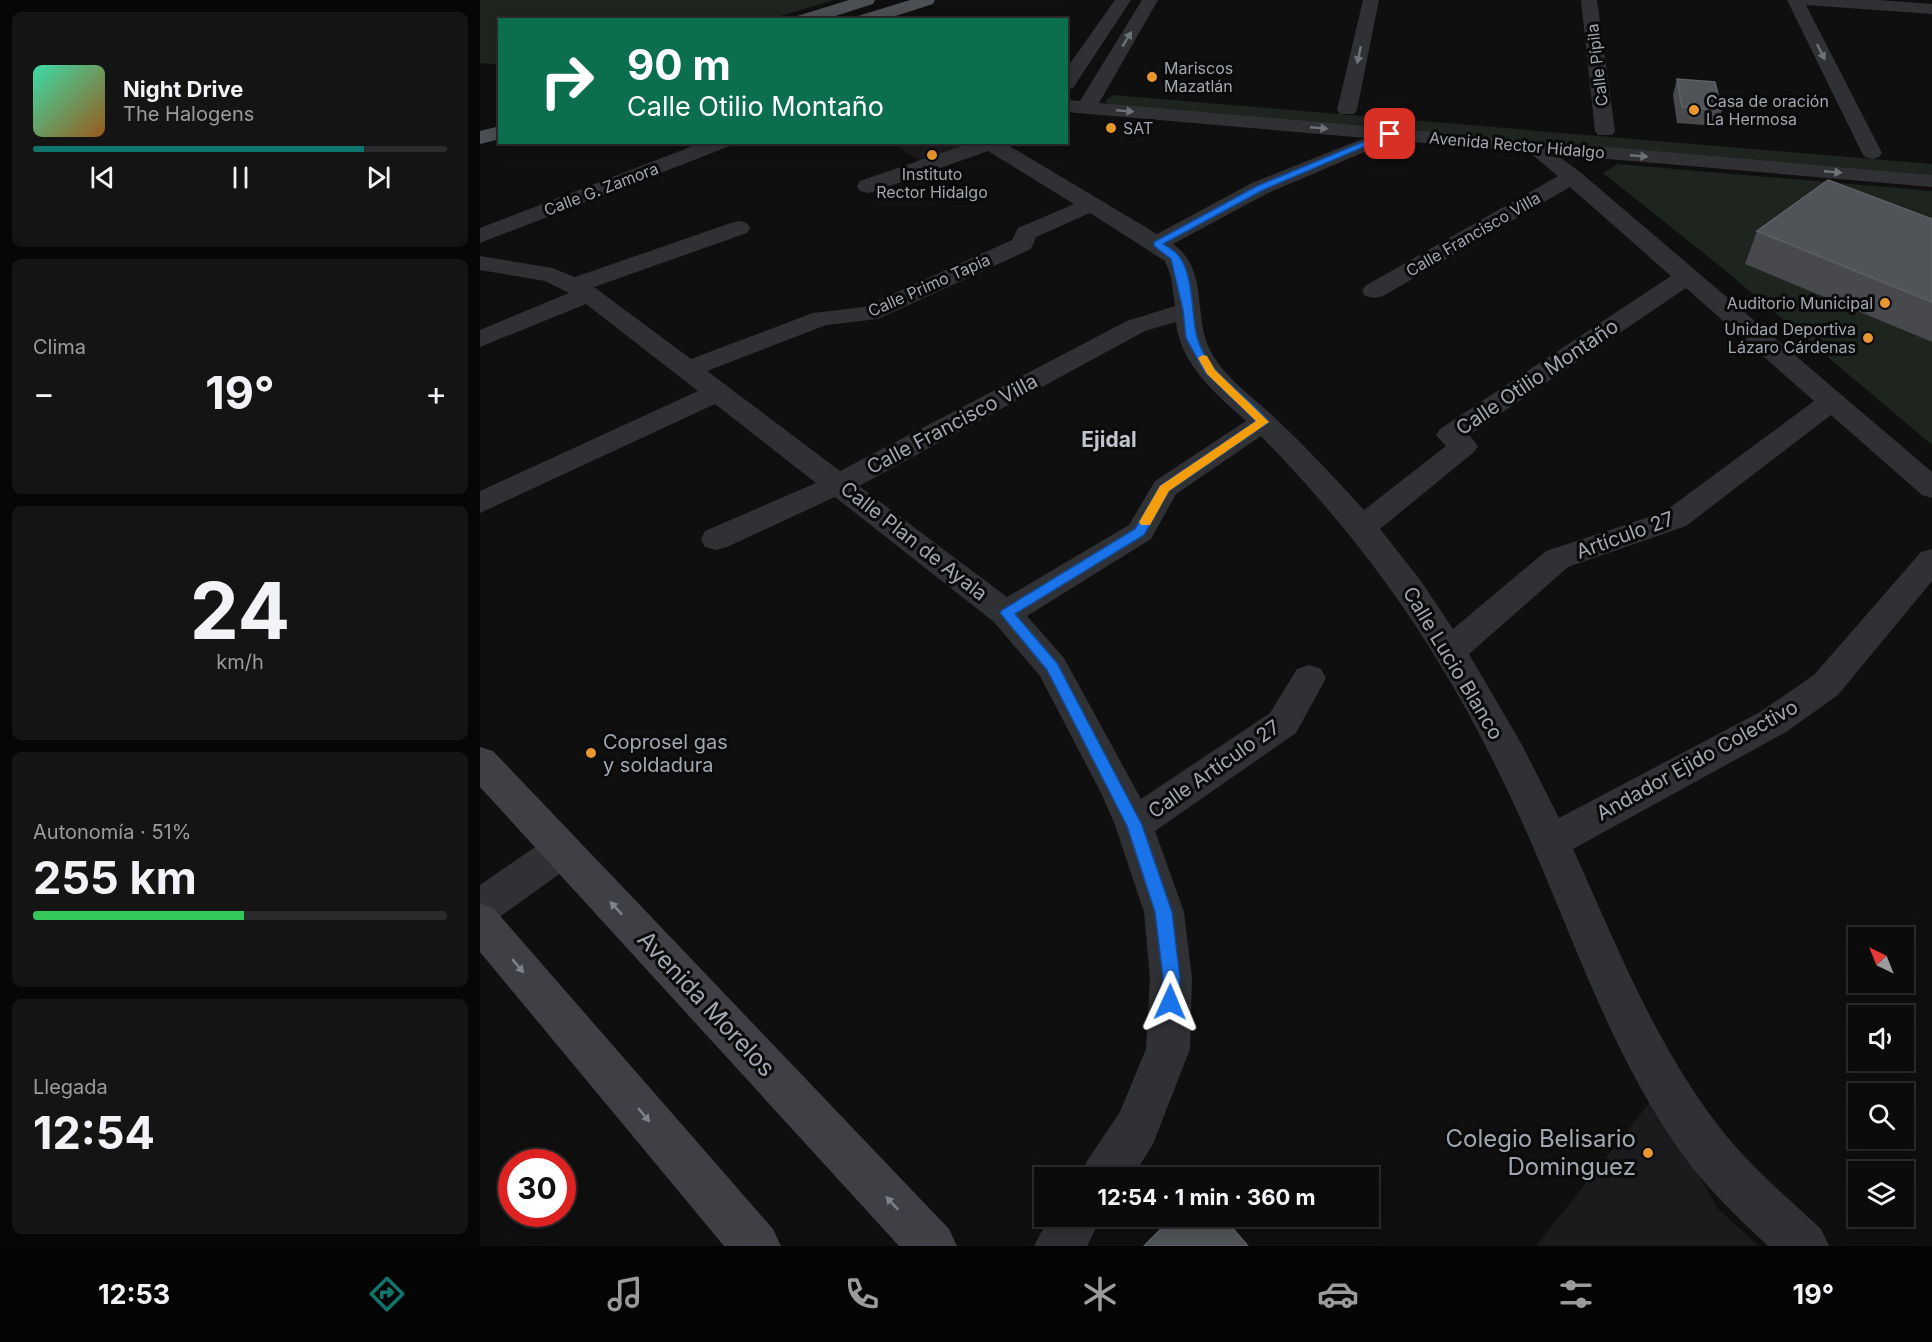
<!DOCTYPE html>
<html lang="es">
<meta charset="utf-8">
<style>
body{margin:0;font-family:Inter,sans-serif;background:#141415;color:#f1f3f6;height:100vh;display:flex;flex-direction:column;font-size:22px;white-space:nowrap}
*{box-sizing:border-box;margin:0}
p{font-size:20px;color:#9a9b9d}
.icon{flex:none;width:33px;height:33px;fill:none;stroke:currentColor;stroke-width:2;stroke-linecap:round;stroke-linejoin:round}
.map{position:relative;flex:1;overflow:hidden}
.sheet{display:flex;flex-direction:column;gap:12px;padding:12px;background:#060607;width:480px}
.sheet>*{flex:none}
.top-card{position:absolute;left:18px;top:18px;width:570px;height:126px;border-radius:0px;box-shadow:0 3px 15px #0003,0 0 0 2px #2b2b2d;background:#0b6e4f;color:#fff;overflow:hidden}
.needle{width:39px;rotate:317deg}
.buttons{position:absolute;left:1368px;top:927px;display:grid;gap:12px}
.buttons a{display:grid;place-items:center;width:66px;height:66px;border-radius:0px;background:#0b0b0c;box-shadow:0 3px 15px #0003,0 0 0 2px #2b2b2d;font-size:30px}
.speed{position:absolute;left:18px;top:1149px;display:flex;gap:12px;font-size:30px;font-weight:700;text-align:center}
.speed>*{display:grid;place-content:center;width:78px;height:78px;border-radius:50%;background:#0b0b0c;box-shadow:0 3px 15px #0003,0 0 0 2px #2b2b2d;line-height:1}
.speed .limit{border:9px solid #d22;background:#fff;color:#111}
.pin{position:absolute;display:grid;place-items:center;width:51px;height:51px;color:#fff;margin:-26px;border-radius:12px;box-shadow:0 3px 9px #0006}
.me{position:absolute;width:66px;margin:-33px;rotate:1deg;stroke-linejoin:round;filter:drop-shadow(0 0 4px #0008)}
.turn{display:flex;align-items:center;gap:21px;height:126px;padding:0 30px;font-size:27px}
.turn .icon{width:78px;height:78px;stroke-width:2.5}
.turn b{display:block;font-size:42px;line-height:51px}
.big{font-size:45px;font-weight:700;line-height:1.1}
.sheet .tile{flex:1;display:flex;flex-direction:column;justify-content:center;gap:9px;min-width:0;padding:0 21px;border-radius:9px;background:#141415}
.sheet .dial{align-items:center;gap:0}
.dial b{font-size:78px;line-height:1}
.song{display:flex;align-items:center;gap:18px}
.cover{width:72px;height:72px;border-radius:9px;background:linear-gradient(135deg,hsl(160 70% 55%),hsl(30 70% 35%))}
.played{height:6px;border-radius:3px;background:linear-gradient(90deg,#0f766e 80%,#2b2b2d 80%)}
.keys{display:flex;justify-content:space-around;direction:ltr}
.heat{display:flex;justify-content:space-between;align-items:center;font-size:33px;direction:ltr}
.charge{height:9px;border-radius:4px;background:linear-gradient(90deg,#34c759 51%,#2b2b2d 0)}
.trip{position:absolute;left:554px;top:1167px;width:345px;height:60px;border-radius:0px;background:#0b0b0c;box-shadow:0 3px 15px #0003,0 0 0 2px #2b2b2d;font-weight:700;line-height:60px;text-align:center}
.tabs{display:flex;height:96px;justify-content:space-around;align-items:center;background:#040405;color:#9a9b9d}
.tabs .icon{width:42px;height:42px}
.tabs .active{color:#0f766e}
.tabs b{font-size:27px;color:#f1f3f6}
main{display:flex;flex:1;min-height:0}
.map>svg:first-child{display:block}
</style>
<main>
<section class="sheet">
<div class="tile">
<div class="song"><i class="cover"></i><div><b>Night Drive</b><p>The Halogens</p></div></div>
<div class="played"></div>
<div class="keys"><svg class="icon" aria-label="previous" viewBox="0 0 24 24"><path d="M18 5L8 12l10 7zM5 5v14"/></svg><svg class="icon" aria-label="pause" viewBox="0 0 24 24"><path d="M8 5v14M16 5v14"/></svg><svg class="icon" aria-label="next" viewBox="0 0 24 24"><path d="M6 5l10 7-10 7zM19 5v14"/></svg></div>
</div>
<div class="tile"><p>Clima</p>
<div class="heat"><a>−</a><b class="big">19°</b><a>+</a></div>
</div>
<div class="tile dial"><b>24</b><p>km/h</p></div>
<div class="tile"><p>Autonomía · 51%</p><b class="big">255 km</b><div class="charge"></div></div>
<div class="tile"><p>Llegada</p><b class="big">12:54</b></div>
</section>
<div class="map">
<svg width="1452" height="1246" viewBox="0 0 1452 1246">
<rect width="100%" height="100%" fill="#0f0f10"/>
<path fill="#1b1b1d" d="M492,142l-45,23 -36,-22z
M1174,1097l64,112 41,37h-223z"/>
<path fill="#1e241e" d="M0,0h355l-65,19 -270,1 -1,45 -19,-2z
M633,95l819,69v11l-824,-70 -3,-5z
M1138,164l314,27v254l-211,-178 -118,-94z"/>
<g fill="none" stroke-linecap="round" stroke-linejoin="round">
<path fill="#303135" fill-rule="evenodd" d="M883,0h16l-22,110 -3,4h-14l-3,-4z
M1101,0h16l18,131 -3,4h-14l-3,-4z
M1307,0h92l53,4v10l-126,-9 76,148 -3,4 -7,2 -7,-2 -3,-4z
M910,128l7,2 3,4 -3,4 -129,55 -95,51c37,26 19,74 38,108 15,27 42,45 64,66 31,29 60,60 89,92l82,-64 -10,-11 4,-6 231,-153 -101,-89 -187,109 -9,2 -9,-2 -3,-5 3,-5 193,-110 -35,-29 3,-4 7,-2 7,2 40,29 352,300v26l-10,-3 -91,-80 -145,111 -118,41 -99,87 53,91 37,73 201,-106 54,-37 107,-123 11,-3v32l-94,114 -52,37 -213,117c44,97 84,200 151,284 29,36 64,65 97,96l8,17h-61c-31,-29 -61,-58 -86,-92 -81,-114 -119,-251 -180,-375 -64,-133 -138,-237 -241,-343l-85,58 -25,45 -124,77 37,42 77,141 129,-86 27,-44 12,-4 12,4 5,9 -30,55 -141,98 29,81 8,66 -2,71 -37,95 -21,34h-51l6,-17 33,-49 26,-63 4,-71 -6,-66 -29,-87 -13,-30 -62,-119 -46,-54 -159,-125 -108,50 -11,3 -11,-3 -4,-8 4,-8 111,-48 -101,-79 -235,109v-22l218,-100 -112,-87 -106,43v-17l89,-37 -24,-12 -65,-11v-14l72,12 23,9 156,-54 8,-2 8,2 3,5 -3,5 -153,54 97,72 122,-46 51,-6 148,-67 6,-12 56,-24 -86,-53 -112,40 -8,2 -8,-2 -3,-5 3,-5 113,-39h30l154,92 95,-51zM610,213l75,48 6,16 4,29 -48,15 -287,150 -133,-100 119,-46 52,-6 153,-70 5,-12zM1206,288l128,113 -150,111 -118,39 -93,78 -32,-48 -41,-52 94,-77 4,-6 -9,-11zM696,322c4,42 40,72 70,99l-91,60 -26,44 -122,72 -148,-111 286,-155z
M223,142h30l-3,4 -250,97v-15z
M570,1216h52l-15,30h-53z"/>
<path fill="#303135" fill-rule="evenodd" d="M635,0h16l-58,88 -7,2v-21z
M662,0h16l-59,103 833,72v12l-866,-75v-12l14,1z
M82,833l14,5 5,12 -5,12 -82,59 -14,5v-41l68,-47z"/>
<path fill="#3e4045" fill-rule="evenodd" d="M0,747l13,4 456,478 8,17h-58l-419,-459z
M0,903l14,6 279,320 8,17h-57l-244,-294z"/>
<path fill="#4c4f54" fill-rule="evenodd" d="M369,0h26l-2,4 -50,16h-28l2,-4z
M430,0h25l-2,4 -50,16h-27l2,-4z
M20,126v13l-20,5v-13z"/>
</g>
<path fill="#47494d" d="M1197,79l45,31 -6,16 -39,-3 -4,-28z
M1452,219v123l-187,-78 12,-33z"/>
<path fill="#505358" stroke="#5d6066" stroke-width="1.5" d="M1197,79l38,3 7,28 -40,-3z
M1348,180l104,39v83l-175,-71z
M694,1216h48l26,30h-104z"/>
<defs><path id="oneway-solid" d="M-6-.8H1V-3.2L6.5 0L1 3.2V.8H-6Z" transform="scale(1.5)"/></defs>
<g fill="#6e7279">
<use href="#oneway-solid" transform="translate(647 39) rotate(-59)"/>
<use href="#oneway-solid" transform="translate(1341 52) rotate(63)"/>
<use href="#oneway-solid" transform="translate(879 55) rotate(102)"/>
<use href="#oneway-solid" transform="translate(645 111) rotate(5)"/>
<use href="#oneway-solid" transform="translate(839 128) rotate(5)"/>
<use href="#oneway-solid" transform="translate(1159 156) rotate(5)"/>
<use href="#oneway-solid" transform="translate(1353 172) rotate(5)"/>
</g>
<g fill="#7e838b">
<use href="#oneway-solid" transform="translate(136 908) rotate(-133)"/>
<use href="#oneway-solid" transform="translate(38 966) rotate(50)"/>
<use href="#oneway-solid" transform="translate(164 1115) rotate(50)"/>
<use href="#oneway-solid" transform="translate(412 1203) rotate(-133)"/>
</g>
<path fill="#1a73e8" stroke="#114b97" stroke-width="1.5" d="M907,132l7,2 -131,56 -100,54c5,3 12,7 15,11 16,18 13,60 19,82 10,38 50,56 72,85l-100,69 -25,44 -129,79 42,49 85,162 30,87 8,66 -1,24 -2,6 -7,2 -6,-2 -3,-6 2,-24 -8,-66 -28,-86 -80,-156 -47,-57 2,-3 133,-81 25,-43 96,-65 -51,-49 -19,-34 -3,-28 -12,-51 -17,-13v-4l103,-56z"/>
<path fill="#f59e0b" d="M723,355l4,1 8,14 54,52 -100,69 -19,34h-9l-2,-3 21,-36 96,-65 -49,-47 -9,-16z"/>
<g fill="#e8972f" stroke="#0a0a0b" stroke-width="2">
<circle cx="672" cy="77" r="6"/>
<circle cx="1214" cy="110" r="6"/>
<circle cx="631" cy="128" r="6"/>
<circle cx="452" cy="155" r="6"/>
<circle cx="1405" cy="303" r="6"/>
<circle cx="1388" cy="338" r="6"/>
<circle cx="111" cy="753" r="6"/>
<circle cx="1168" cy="1153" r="6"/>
</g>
<g text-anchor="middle" stroke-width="6" stroke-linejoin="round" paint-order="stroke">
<g font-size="16" fill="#a0a7b0" stroke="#0a0a0b">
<text transform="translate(1117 65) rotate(-97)" y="6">Calle Pípila</text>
<text transform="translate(1037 145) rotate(5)" y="6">Avenida Rector Hidalgo</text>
<text transform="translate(121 189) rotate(-21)" y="6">Calle G. Zamora</text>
<text transform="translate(993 234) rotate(-30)" y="6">Calle Francisco Villa</text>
<text transform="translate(449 285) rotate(-24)" y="6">Calle Primo Tapia</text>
</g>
<g font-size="16" fill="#a0a7b0" stroke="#0a0a0b" text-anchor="start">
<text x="684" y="74">Mariscos<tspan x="684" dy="18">Mazatlán</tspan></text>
<text x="1226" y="107">Casa de oración<tspan x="1226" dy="18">La Hermosa</tspan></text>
<text x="643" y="134">SAT</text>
<text x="452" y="180" text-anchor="middle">Instituto<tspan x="452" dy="18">Rector Hidalgo</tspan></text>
<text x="1393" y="309" text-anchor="end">Auditorio Municipal</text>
<text x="1376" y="335" text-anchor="end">Unidad Deportiva<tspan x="1376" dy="18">Lázaro Cárdenas</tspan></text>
</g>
<g font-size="20" fill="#a0a7b0" stroke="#0a0a0b">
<text transform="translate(1057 377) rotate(-34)" y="7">Calle Otilio Montaño</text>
<text transform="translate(472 424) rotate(-28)" y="7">Calle Francisco Villa</text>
<text transform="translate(1145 535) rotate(-20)" y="7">Artículo 27</text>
<text transform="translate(434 541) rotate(38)" y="7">Calle Plan de Ayala</text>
<text transform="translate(973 663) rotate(59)" y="7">Calle Lucio Blanco</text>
<text transform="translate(1217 760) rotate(-29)" y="7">Andador Ejido Colectivo</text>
<text transform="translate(734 769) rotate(-35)" y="7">Calle Artículo 27</text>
</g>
<g font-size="20" fill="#a0a7b0" stroke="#0a0a0b" text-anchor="start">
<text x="123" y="749">Coprosel gas<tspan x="123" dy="23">y soldadura</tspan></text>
</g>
<g font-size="21" font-weight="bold" fill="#c1c5cd" stroke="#0a0a0b">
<text x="629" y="447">Ejidal</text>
</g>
<g font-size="24" fill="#a0a7b0" stroke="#0a0a0b">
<text transform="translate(226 1004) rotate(47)" y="8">Avenida Morelos</text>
</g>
<g font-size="24" fill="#a0a7b0" stroke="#0a0a0b" text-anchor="end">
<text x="1156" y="1147">Colegio Belisario<tspan x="1156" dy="28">Dominguez</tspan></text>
</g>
</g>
</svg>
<div class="buttons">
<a><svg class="needle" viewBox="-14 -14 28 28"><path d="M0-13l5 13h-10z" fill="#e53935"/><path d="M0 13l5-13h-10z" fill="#9a9b9d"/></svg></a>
<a><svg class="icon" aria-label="sound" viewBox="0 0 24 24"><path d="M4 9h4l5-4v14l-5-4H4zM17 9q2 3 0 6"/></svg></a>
<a><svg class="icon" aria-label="search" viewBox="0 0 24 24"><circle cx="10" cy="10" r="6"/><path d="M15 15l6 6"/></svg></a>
<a><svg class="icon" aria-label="layers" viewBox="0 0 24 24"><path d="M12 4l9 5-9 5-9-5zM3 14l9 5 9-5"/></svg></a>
</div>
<div class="speed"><div class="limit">30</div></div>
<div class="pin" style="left:910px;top:134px;background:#d93025"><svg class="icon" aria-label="arrive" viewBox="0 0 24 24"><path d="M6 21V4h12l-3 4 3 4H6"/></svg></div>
<svg class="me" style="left:690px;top:1002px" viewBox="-20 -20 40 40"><path d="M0-17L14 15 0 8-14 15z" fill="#1a73e8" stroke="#fff" stroke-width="4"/></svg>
<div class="trip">12:54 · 1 min · 360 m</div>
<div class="top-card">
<div class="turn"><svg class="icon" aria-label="right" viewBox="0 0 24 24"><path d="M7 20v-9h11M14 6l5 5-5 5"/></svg><div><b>90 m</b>Calle Otilio Montaño</div></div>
</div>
</div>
</main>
<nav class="tabs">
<b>12:53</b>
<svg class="icon active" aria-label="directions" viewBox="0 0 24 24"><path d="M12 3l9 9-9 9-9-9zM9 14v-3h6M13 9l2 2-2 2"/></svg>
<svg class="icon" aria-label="music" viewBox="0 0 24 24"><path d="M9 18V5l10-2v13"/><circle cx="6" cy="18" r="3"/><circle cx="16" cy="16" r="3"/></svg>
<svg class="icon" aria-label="phone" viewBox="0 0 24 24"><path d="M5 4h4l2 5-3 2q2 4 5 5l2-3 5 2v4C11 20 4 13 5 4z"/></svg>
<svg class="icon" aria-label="climate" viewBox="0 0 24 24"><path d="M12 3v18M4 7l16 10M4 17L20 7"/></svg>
<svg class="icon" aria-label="car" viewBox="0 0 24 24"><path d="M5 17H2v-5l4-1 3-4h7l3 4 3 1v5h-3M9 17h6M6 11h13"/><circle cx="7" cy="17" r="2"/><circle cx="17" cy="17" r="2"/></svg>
<svg class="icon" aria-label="filters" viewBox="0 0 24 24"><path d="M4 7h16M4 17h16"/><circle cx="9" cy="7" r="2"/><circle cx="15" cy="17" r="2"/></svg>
<b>19°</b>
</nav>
